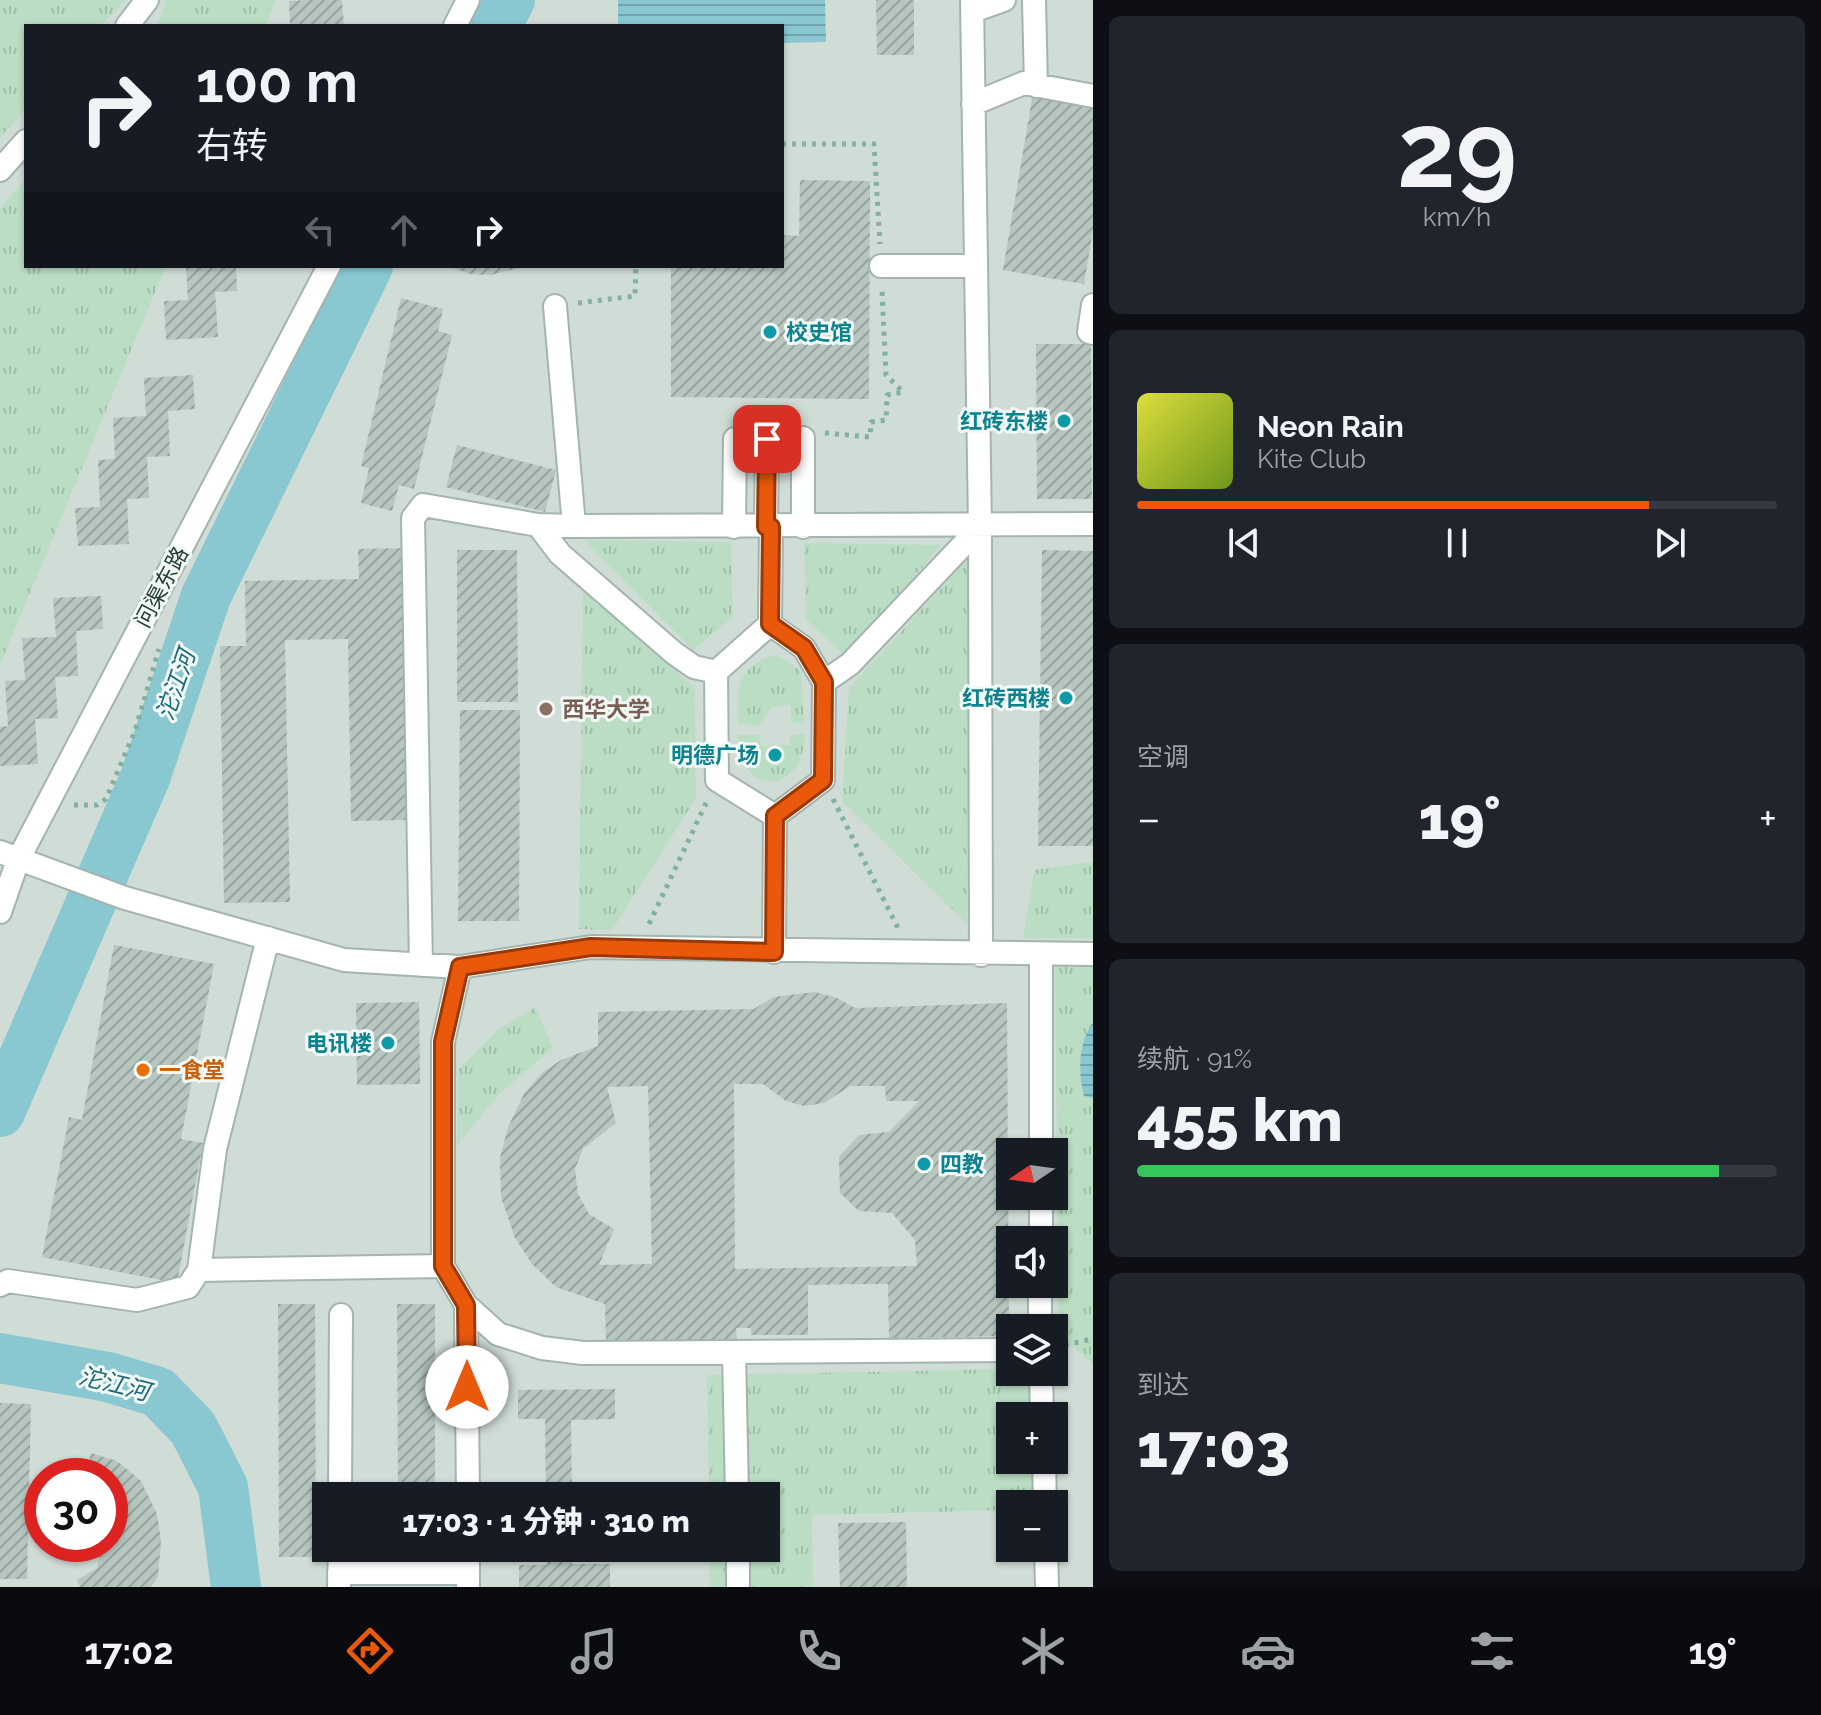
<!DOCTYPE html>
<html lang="zh">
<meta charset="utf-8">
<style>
body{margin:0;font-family:Raleway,"Noto Sans SC",sans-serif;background:#20242c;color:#f1f3f6;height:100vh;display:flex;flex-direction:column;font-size:30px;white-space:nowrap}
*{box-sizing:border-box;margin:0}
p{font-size:26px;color:#9ea1a6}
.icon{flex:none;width:44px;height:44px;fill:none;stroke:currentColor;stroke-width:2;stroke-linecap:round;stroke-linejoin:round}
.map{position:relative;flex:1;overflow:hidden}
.details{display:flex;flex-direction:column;gap:16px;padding:16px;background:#0d0f14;width:728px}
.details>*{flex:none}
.guide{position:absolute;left:24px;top:24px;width:760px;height:244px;border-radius:0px;box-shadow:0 2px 6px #0004;background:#171b24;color:#f1f3f6;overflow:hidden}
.needle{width:52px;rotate:257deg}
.controls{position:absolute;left:996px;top:1138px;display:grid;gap:16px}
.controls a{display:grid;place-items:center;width:72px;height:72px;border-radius:0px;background:#171b24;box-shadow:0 2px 6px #0004;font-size:40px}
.speed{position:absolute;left:24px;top:1458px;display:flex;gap:16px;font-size:40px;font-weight:700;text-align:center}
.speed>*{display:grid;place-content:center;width:104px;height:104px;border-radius:50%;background:#171b24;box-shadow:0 2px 6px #0004;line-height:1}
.speed .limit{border:12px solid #d22;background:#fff;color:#111}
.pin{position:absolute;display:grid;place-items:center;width:68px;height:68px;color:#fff;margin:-34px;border-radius:16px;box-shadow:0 4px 12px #0006}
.me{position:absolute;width:88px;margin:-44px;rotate:0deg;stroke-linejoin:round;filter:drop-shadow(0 0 6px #0008)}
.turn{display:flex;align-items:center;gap:28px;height:168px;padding:0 40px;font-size:36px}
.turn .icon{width:104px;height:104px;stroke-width:2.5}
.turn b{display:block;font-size:56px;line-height:68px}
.lanes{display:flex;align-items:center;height:76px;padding:0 40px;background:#0003;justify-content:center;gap:40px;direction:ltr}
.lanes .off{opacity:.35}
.big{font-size:60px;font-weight:800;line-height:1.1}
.details .widget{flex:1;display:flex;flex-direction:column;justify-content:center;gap:12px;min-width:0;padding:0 28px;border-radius:12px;background:#20242c}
.details .dial{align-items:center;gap:0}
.dial b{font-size:104px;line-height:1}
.song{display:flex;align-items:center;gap:24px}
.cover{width:96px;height:96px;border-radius:12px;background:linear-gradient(135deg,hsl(60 70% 55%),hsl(80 70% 35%))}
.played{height:8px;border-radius:4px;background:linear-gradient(90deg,#ea580c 80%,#363941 80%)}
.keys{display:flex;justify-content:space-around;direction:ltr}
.heat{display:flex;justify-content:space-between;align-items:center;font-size:44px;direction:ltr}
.charge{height:12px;border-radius:6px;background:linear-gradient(90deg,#34c759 91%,#363941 0)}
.trip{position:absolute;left:312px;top:1482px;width:468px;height:80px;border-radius:0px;background:#171b24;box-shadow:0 2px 6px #0004;font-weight:800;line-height:80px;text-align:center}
.menu{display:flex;height:128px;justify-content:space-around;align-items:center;background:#090b0e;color:#9ea1a6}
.menu .icon{width:56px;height:56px}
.menu .active{color:#ea580c}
.menu b{font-size:36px;color:#f1f3f6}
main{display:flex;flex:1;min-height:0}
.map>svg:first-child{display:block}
</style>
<main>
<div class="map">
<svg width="1093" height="1587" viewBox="0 0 1093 1587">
<defs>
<pattern id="grass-tufts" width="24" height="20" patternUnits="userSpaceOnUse" patternTransform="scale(2)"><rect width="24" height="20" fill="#baddc3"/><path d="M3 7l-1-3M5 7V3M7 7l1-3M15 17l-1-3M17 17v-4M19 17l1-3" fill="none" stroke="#a0bfa8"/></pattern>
<pattern id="water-rules" width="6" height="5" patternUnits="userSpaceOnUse" patternTransform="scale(2)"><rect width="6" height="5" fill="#89c7d1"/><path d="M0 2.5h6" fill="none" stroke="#70a3aa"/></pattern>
<pattern id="building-hatch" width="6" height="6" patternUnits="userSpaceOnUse" patternTransform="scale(2)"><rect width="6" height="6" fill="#b7c7c0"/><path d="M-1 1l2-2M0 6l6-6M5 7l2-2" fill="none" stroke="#94a39d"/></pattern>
</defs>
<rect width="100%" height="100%" fill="#e1ece7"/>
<path fill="#d0dcd6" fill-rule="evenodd" d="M0,0h1093v1587h-1093zM26,26h756v240h-756zM1010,1152h44v44h-44zM1010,1240h44v44h-44zM1010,1328h44v44h-44zM1010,1416h44v44h-44zM42,1476h68v68h-68zM326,1496h440v52h-440zM1010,1504h44v44h-44z"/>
<path fill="url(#grass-tufts)" d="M0,0h125l-24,26h-75v83l-26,29z
M166,0h110l-10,26h-109z
M26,179v87h140l-166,399v-457z
M584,540l147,2 2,75 -40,33z
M804,543l138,2 -98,110 -38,-36z
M971,556l-4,368 -125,-123 7,-113z
M583,585l112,104 1,109 -84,132 -33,-1z
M772,655l15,5 14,12 3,51h-12l-2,-18 -18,2 -14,19 -20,-3c-1,-35 -1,-54 34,-68z
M805,734c-2,62 -66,64 -68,1h22l2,11 29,-1v-10z
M1093,862v76h-70l11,-68z
M1055,965h38v399l-34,-29z
M535,1007l18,41 -52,44 -44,53 2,-77 39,-38z
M1010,1369v3h20v44h-20v44h21l1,44h-22v6l-198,5 1,72h-103l-1,-39h57v-52h-57l-2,-121z"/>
<path fill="url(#water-rules)" d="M618,0h207l1,42 -44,1v-17h-164z
M1093,1022v76l-9,-2c-6,-25 -6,-52 9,-74z"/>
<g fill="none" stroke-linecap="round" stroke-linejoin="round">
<path stroke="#89c7d1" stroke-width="50" d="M496,26l14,-26
M0,1112l145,-334 61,-182 162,-330
M0,1358l108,19 50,15 35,36 30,59 13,100"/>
</g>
<path fill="url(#building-hatch)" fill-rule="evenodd" d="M306,0h36l2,26h-54l-1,-25z
M876,0h38v55h-37z
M1033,93l60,11v126l-9,54 -81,-14z
M800,180l70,1 -1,218 -198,-2v-131h111v-31l17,1z
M186,266h50l1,25 -22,1 3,45 -52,3 -2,-39 24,-1z
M447,266h76v1l-33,8 -20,-1z
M401,298l42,11 -5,22 14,4 -38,154 -15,-4 -7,26 -31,-8 8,-35 -8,-2z
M1036,344h55l1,155h-55z
M193,375l2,34 -27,2 2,45 -23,1 2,41 -22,1 2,45 -51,2 -3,-38 25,-1 -2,-47 17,-1 -2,-41 33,-2 -2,-38z
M457,445l99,25 -11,42 -99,-25z
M403,548l5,272 -57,1 -3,-182 -63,1 5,262 -66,1 -4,-257h26l-1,-65 114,-2 -1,-30z
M457,550h60l1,152h-61z
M1042,550l51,1v295h-55z
M101,596l2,33 -27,2 2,45 -23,1 3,41 -23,1 3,45 -38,2v-39l8,-1 -3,-45 20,-1 -3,-42 34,-1 -3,-39z
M460,710h60l-1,211h-61z
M114,945l100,19 -33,175 22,4 -26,140 -135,-26 27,-140 13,3z
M815,992l22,6 18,10 152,-5 2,333 -120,2 -1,-54h-25l-55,1v50h-57v-7h-15l1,14 -131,2 -1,-40 -49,-17 -24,-23 -17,-26 -14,-41 -1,-39 8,-31 16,-33 18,-21 19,-13 37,-14v-34l156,-3 19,-12zM734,1084h29l23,17 18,5 20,-3 26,-17h35l1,15h33l-30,31 -30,3 -20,22 1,36 19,18 33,2 23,27 2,26 -182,3zM648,1086l4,178 -53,1 15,-36 -25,-15 -11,-20 -3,-25 8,-20 33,-26 -9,-36z
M419,1002l1,82 -63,1 -1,-82z
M278,1304h37l1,253h-37z
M397,1304h38v192h-37z
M615,1389v30l-44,1 1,76h-26l-1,-77h-27v-29z
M0,1403l31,1 -4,175h-27z
M91,1453l26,8 24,20 16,33 4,27 -3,36 -7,10h-71l-3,-7 20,-12 5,-24h8v-68h-24z
M906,1522l1,65h-67l-2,-64z
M398,1548h38v9h-38z
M547,1548h25v16h38v23h-91v-22h28z"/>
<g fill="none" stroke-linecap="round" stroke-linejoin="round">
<g stroke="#a4b4ae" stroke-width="26">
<path id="minor" d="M972,0l8,527 1,428
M1034,0l2,86
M973,11l31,-11
M127,26l20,-26
M455,26l13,-26
M973,104l51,-21 69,13
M0,170l26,-29
M881,266h93
M1093,305l-4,27 4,1
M555,306l19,220
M538,525l22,29 114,99 20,14 22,5
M734,527l1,-88
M766,527l1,-88
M803,527v-89
M770,624l34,24 20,34 -1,98 -48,36 -58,-36 -1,-108z
M770,624l1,-97
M824,682l26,-18 130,-137
M0,852l125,46 219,62 116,7 131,-20 502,7
M0,912l18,-52 311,-594
M774,952l1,-136
M421,965l-8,-447 10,-13 115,20 36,1 519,-2
M460,967l-17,75v224l23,39 32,29 44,14 41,5 427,-3
M1041,1152v-198
M1041,1240v-44
M199,1270l16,-121 53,-211
M0,1285l8,-4 129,19 51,-13 11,-17 244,-4
M466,1305l2,191
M1040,1328v-44
M734,1352l3,144
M1041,1372l1,44
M1044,1460l1,44
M340,1496l1,-181
M468,1548v39
M738,1548v39
M1046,1548l1,39
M339,1573h129
M339,1586l1,-38"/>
</g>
<path stroke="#82b0a1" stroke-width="5" stroke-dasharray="4 6" stroke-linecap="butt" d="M782,144h92l6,100
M578,303l57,-7 1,-30
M825,433l45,4 1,-15 15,-2 1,-25 16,-3 -17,-17 -4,-85
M833,799l66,131
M74,805h23l9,-6 29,-68 24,-82
M649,924l59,-125
M1055,1347l38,-8"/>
<use href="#minor" stroke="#fff" stroke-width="22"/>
</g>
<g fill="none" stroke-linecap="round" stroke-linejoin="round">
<g stroke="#983908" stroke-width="20">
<path id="route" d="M467,1387l-1,-82 -23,-39v-224l17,-75 131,-20 183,5 1,-136 48,-36 1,-98 -20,-34 -34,-24 1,-97h-5l1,-88"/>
</g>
<use href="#route" stroke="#ea580c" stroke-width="14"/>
</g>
<g fill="#0f9aa8" stroke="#f2f8f5" stroke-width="3">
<circle cx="770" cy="332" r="8"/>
<circle cx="1064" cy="421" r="8"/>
<circle cx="1066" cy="698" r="8"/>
<circle cx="775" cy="755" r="8"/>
<circle cx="388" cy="1043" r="8"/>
<circle cx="924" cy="1164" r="8"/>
</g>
<circle fill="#8d6e63" stroke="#f2f8f5" stroke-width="3" cx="546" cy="709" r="8"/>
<circle fill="#e8710a" stroke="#f2f8f5" stroke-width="3" cx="143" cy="1070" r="8"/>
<g text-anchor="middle" stroke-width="6" stroke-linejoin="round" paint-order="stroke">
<g font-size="22" font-weight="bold" fill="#0d838f" stroke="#f2f8f5" text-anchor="end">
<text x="786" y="340" text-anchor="start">校史馆</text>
<text x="1048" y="429">红砖东楼</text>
<text x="1050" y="706">红砖西楼</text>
<text x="759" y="763">明德广场</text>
<text x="372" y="1051">电讯楼</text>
<text x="940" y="1172" text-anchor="start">四教</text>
</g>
<g font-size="22" fill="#223d35" stroke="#f2f8f5">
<text transform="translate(161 587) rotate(-62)" y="8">问渠东路</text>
</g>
<g font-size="22" font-weight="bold" fill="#785e54" stroke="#f2f8f5" text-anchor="start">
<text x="562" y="717">西华大学</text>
</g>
<g font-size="22" font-weight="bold" fill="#c56008" stroke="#f2f8f5" text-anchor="start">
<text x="159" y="1078">一食堂</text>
</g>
<g font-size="24" font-style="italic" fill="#1b6a79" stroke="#f2f8f5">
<text transform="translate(176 685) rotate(-71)" y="8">沱江河</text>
<text transform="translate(114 1384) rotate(14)" y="8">沱江河</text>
</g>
</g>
</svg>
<div class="controls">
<a><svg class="needle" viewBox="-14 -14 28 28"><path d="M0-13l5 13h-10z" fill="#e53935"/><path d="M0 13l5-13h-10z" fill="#9ea1a6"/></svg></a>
<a><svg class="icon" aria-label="sound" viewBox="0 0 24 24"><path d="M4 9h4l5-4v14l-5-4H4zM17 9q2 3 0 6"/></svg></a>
<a><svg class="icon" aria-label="layers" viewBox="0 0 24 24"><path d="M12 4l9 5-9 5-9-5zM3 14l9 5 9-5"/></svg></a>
<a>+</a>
<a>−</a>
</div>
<div class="speed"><div class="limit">30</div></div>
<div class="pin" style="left:767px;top:439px;background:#d93025"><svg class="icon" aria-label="arrive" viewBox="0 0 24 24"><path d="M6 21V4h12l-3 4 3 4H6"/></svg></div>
<svg class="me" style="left:467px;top:1387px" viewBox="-20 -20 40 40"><circle r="19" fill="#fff"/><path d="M0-13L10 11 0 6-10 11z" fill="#ea580c"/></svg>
<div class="trip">17:03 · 1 分钟 · 310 m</div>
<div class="guide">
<div class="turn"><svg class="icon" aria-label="right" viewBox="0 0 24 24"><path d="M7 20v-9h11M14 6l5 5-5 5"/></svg><div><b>100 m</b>右转</div></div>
<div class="lanes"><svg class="icon off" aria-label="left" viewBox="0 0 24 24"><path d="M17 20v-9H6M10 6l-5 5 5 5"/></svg><svg class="icon off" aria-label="ahead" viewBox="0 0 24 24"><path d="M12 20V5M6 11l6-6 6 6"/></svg><svg class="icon" aria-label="right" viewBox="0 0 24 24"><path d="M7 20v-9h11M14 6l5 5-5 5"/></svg></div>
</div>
</div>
<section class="details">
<div class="widget dial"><b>29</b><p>km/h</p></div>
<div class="widget">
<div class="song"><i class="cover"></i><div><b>Neon Rain</b><p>Kite Club</p></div></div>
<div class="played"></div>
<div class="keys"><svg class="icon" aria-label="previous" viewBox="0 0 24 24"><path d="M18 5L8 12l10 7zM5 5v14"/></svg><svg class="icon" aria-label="pause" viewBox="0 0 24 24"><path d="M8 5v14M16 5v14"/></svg><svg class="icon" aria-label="next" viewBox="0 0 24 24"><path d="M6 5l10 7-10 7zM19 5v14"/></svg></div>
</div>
<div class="widget"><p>空调</p>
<div class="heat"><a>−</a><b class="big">19°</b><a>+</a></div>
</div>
<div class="widget"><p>续航 · 91%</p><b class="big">455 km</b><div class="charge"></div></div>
<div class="widget"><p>到达</p><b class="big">17:03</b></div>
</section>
</main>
<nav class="menu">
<b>17:02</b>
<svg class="icon active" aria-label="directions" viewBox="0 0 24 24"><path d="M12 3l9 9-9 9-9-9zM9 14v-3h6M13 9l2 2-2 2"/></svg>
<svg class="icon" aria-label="music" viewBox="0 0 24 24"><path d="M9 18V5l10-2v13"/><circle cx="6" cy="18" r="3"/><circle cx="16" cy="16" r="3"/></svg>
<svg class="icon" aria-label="phone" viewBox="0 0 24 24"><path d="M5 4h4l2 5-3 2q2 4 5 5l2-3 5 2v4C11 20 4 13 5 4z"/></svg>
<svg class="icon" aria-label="climate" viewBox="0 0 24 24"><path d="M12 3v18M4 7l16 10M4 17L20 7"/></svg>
<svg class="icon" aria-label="car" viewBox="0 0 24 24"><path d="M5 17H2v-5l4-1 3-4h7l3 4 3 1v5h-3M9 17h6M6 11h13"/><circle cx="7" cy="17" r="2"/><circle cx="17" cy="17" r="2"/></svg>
<svg class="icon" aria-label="filters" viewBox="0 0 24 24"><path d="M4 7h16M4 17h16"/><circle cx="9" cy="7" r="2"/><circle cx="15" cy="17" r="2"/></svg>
<b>19°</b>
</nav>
